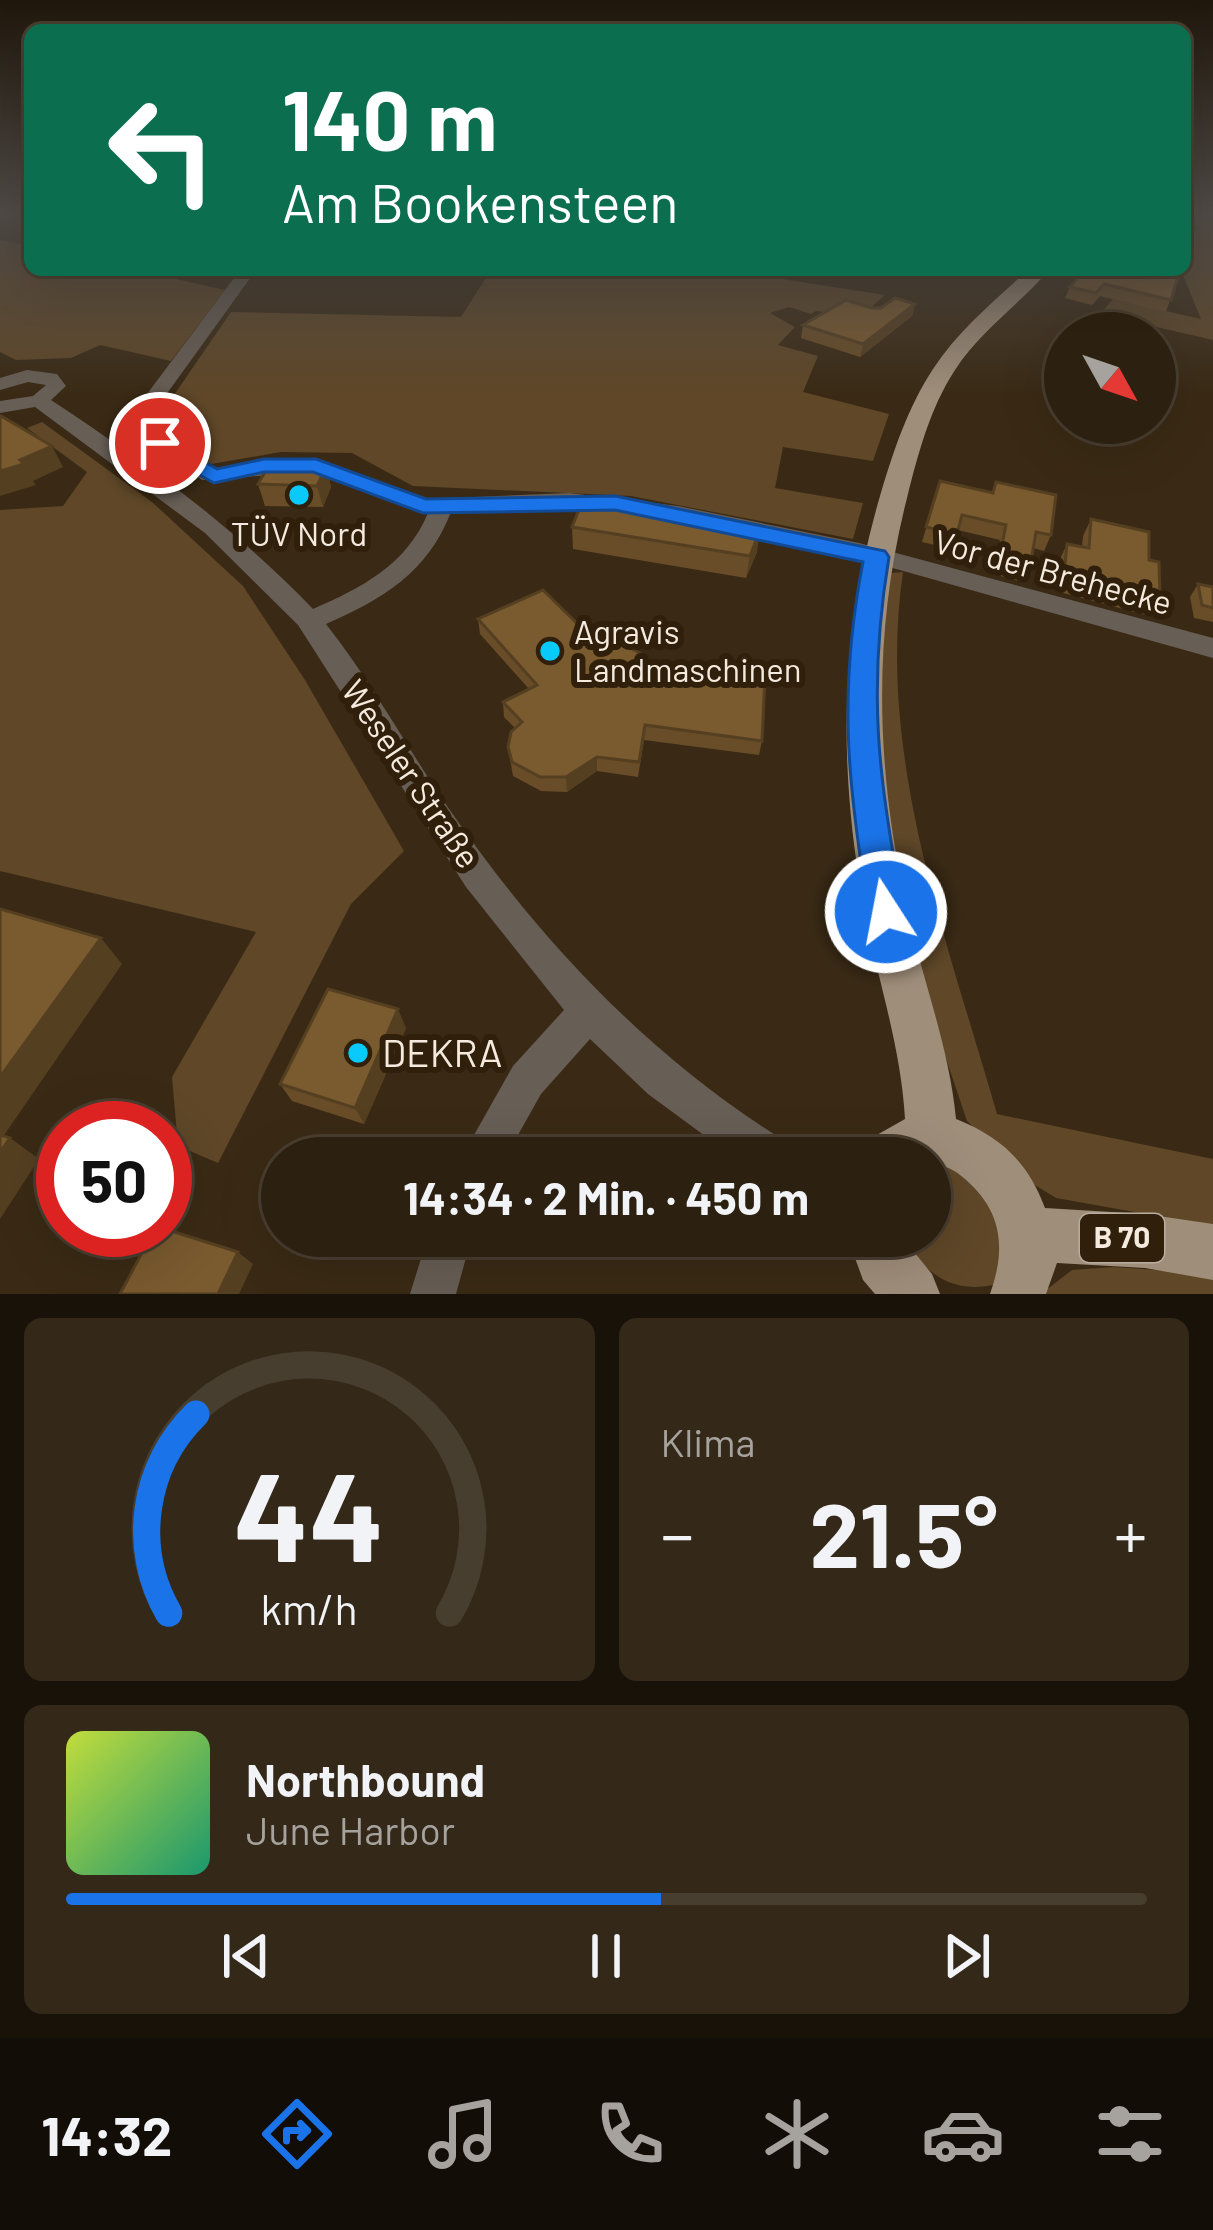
<!DOCTYPE html>
<html lang="de">
<meta charset="utf-8">
<style>
body{margin:0;font-family:Barlow,sans-serif;background:#342819;color:#f1f3f6;height:100vh;display:flex;flex-direction:column;font-size:45px;white-space:nowrap}
*{box-sizing:border-box;margin:0}
p{font-size:39px;color:#a6a39f}
.icon{flex:none;width:66px;height:66px;fill:none;stroke:currentColor;stroke-width:2;stroke-linecap:round;stroke-linejoin:round}
.map{position:relative;height:1294px;overflow:hidden}
.drawer{display:flex;flex-direction:column;gap:24px;padding:24px;background:#181209;flex:1}
.drawer>*{flex:none}
.top-card{position:absolute;left:24px;top:24px;width:1167px;height:252px;border-radius:18px;box-shadow:0 12px 48px #0002,0 0 0 3px #483e30;background:#0b6e4f;color:#fff;overflow:hidden}
.needle{width:78px;rotate:130deg}
.controls{position:absolute;left:1044px;top:312px;display:grid;gap:24px}
.controls a{display:grid;place-items:center;width:132px;height:132px;border-radius:50%;background:#2c2010;box-shadow:0 12px 48px #0002,0 0 0 3px #483e30;font-size:60px}
.speed{position:absolute;left:36px;top:1101px;display:flex;gap:24px;font-size:60px;font-weight:700;text-align:center}
.speed>*{display:grid;place-content:center;width:156px;height:156px;border-radius:50%;background:#2c2010;box-shadow:0 12px 48px #0002,0 0 0 3px #483e30;line-height:1}
.speed .limit{border:18px solid #d22;background:#fff;color:#111}
.pin{position:absolute;display:grid;place-items:center;width:102px;height:102px;color:#fff;margin:-51px;border:6px solid #fff;border-radius:50%;box-shadow:0 3px 12px #0007}
.me{position:absolute;width:132px;margin:-66px;rotate:349deg;stroke-linejoin:round;filter:drop-shadow(0 0 9px #0008)}
.turn{display:flex;align-items:center;gap:42px;height:252px;padding:0 60px;font-size:54px}
.turn .icon{width:156px;height:156px;stroke-width:2.5}
.turn b{display:block;font-size:84px;line-height:102px}
.big{font-size:90px;font-weight:700;line-height:1.1}
.drawer .widget{flex:1;display:flex;flex-direction:column;justify-content:center;gap:18px;min-width:0;padding:0 42px;border-radius:18px;background:#342819}
.drawer .dial{align-items:center;gap:0}
.dial svg{height:312px;overflow:visible;fill:none;stroke:#483e30;stroke-width:7;stroke-linecap:round;text-anchor:middle}
.dial text{fill:#f1f3f6;stroke:none}
.song{display:flex;align-items:center;gap:36px}
.cover{width:144px;height:144px;border-radius:18px;background:linear-gradient(135deg,hsl(70 70% 55%),hsl(160 70% 35%))}
.played{height:12px;border-radius:6px;background:linear-gradient(90deg,#1a73e8 55%,#483e30 55%)}
.keys{display:flex;justify-content:space-around;direction:ltr}
.heat{display:flex;justify-content:space-between;align-items:center;font-size:66px;direction:ltr}
.drawer .tiles{flex:1;display:grid;gap:24px;grid-template-columns:1fr 1fr}
.widget:last-child{grid-column:span 2}
.trip{position:absolute;left:261px;top:1137px;width:690px;height:120px;border-radius:60px;background:#2c2010;box-shadow:0 12px 48px #0002,0 0 0 3px #483e30;font-weight:700;line-height:120px;text-align:center}
.tabs{display:flex;height:192px;justify-content:space-around;align-items:center;background:#120d06;color:#a6a39f}
.tabs .icon{width:84px;height:84px}
.tabs .on{color:#1a73e8}
.tabs b{font-size:54px;color:#f1f3f6}
.map>svg:first-child{display:block}
</style>
<div class="map">
<svg width="1213" height="1294" viewBox="0 0 1213 1294">
<rect width="100%" height="100%" fill="#3a2a15"/>
<path fill="#5f4728" d="M1194,217h19v123l-113,-26 13,-15 88,20 -20,-49h4v-36l13,-4z
M0,240l30,6v24h106l89,20 -54,71 -71,-16 -29,13 -55,2 -16,-8z
M491,270h232l162,25 -24,21 -45,-5 -5,3 -22,-7 -19,6 25,14 -17,18 40,11 -15,36 86,22 -16,47 -90,-14 -8,41 88,15 -10,36 -222,-43 -218,-10 -61,-33 -71,-1 -70,12 -45,-28 18,-11 -21,-14 68,-99 230,5z
M42,422l110,80 91,84 62,94 99,171 -53,53 -133,259 -40,-17 -6,-69 84,-145 -256,-61v-361l63,-4 24,-34 -60,-44z
M903,572c-27,184 44,367 94,542l216,45v67l-157,-28 -31,-19 -58,-58 -42,-125 -33,-141 -19,-186 18,-96z
M930,1162l41,9 41,69 -19,45c-46,9 -69,-15 -93,-49h30z
M1114,1267l99,7v20h-172l31,-24z"/>
<g fill="none" stroke-linecap="round" stroke-linejoin="round">
<path fill="#675e55" fill-rule="evenodd" d="M240,270h16l-93,129 -10,21 3,10 58,38 50,-8 52,-1 110,40 143,-6 109,13 181,37 354,95v20l-356,-100 -179,-38 -109,-13 -118,5c-23,60 -68,87 -125,112 45,57 80,122 121,182 93,135 202,251 341,337l6,15h-59l-87,-64 -58,-55 -49,55 -36,64h-44l52,-92 51,-56 -98,-123 -168,-262 -93,-92 -170,-126 -35,6v-12l33,-5 13,-11 -18,-3 -28,8v-12l27,-8 30,4 9,12 -15,14c94,62 184,128 262,209 50,-22 93,-44 115,-96l-115,-41 -111,8 -66,-47 -3,-13 11,-22z
M428,1236h44l-16,58h-46z"/>
<path fill="#9f8e7a" fill-rule="evenodd" d="M1028,270h21c-30,35 -69,61 -94,100 -25,38 -37,84 -48,128 -35,137 -31,269 -1,407 15,71 43,140 50,214 45,18 72,43 89,89l100,6 68,10v56l-68,-12 -88,-5 -11,31h-56c16,-45 13,-82 -25,-115 -12,-10 -19,-14 -35,-14v-7h-70l8,-18 37,-21c-4,-74 -29,-144 -42,-216 -25,-140 -23,-271 17,-407 13,-44 28,-89 53,-127 25,-38 61,-68 95,-99z
M847,1236h54l31,38 8,20h-65l-12,-14z"/>
</g>
<path fill="#694d28" d="M1080,270h100l-14,42 -66,-16 -8,9 -27,-7 5,-11 10,-12z
M915,304l-3,12 -52,41 -59,-19 2,-13 69,-17z
M326,466l5,21 -8,20 -58,-1 -7,-22z
M940,481l52,11 4,-10 55,53 -7,16 -11,-3 -3,19 -7,15 -30,-8 7,-34 -42,-10 -6,19 -30,-7z
M1091,519l58,41 11,39 -10,17 -94,-25 3,-30 8,-17 15,3 1,-11z
M572,527l185,25 -11,26 -173,-29z
M1198,584l15,3v35l-19,-4 -4,-21z
M478,619l116,21 50,22 118,79 -3,14 -115,-15 -6,37 -41,-6 -30,21 -26,-1 -28,-15 -5,-29 7,-19 -11,-11 -1,-15 26,-13 -49,-55z
M406,1028l-42,96 -72,-23 -12,-17z"/>
<path fill="#553f21" d="M915,304l-3,12 -52,41 3,-13z
M52,446l11,21 -30,14 3,4 -36,11v-25z
M326,466l5,21 -8,20 -6,-21z
M760,530l-3,22 -11,26 4,-22z
M597,757v14l-30,21 -1,-15z
M101,938l21,26 -122,177v-64z
M398,1009l8,19 -42,96 -9,-16z
M10,1138l29,21 -39,60v-67z
M238,1252l15,12 -14,30h-21z"/>
<path fill="#7a5a2f" stroke="#553f21" stroke-width="3" d="M1084,270h96l-9,30 -67,-16 -8,9 -26,-6z
M895,298l20,6 -52,40 -60,-19 43,-25 26,8h9z
M0,416h1l51,30 -32,14 4,4 -24,7z
M269,465l57,1 -9,20 -59,-2z
M940,481l53,12 3,-11 60,13 -5,40 -15,-3 -6,35 -31,-8 7,-34 -44,-10 -5,19 -31,-7z
M582,502l101,12 77,16 -10,26 -178,-29z
M1091,519l58,13v28l10,2 1,37 -96,-25 3,-30 22,4z
M1198,584l15,3v21l-11,-3z
M543,590l51,50 6,-3 29,10 16,9 -1,6 121,15 -3,64 -117,-16 -6,37 -42,-5 -31,20h-26l-28,-15 -4,-15 3,-15 11,-10 -19,-20 34,-17 -59,-66z
M0,909l101,29 -101,139z
M328,989l70,20 -43,99 -75,-24z
M0,1135l10,3 -10,14z
M165,1229l73,23 -20,42h-98l34,-64z"/>
<linearGradient id="sky" x2="0" y2="1"><stop stop-color="#20170c"/><stop offset="0.54" stop-color="#4f4a46"/><stop offset="1" stop-color="#4f4a46" stop-opacity="0"/></linearGradient>
<rect width="1213" height="395" fill="url(#sky)"/>
<path fill="#1a73e8" stroke="#114b97" stroke-width="3" d="M160,437l57,32 47,-10h52l110,40 189,-3 270,55 4,6c-22,132 -11,225 15,355l-5,11 -13,5 -12,-5 -5,-11c-22,-128 -31,-222 -6,-350l-248,-52 -192,3 -110,-41h-49l-50,11 -62,-35 -3,-5z"/>
<g fill="#09cafa" stroke="#30200b" stroke-width="4.5">
<circle cx="299" cy="495" r="12"/>
<circle cx="550" cy="651" r="12"/>
<circle cx="358" cy="1053" r="12"/>
</g>
<g text-anchor="middle" stroke-width="12" stroke-linejoin="round" paint-order="stroke">
<rect fill="#30200b" stroke="#baad9f" stroke-width="3" x="1080" y="1214" width="84" height="48" rx="9"/>
<g font-size="30" font-weight="bold" fill="#f5eade">
<text x="1122" y="1248">B 70</text>
</g>
<g font-size="33" fill="#f5eade" stroke="#30200b">
<text x="299" y="546">TÜV Nord</text>
<text x="574" y="644" text-anchor="start">Agravis<tspan x="574" dy="38">Landmaschinen</tspan></text>
</g>
<g font-size="33" fill="#f5eade" stroke="#30200b">
<text transform="translate(1053 572) rotate(15)" y="12">Vor der Brehecke</text>
<text transform="translate(411 774) rotate(56)" y="12">Weseler Straße</text>
</g>
<g font-size="39" fill="#f5eade" stroke="#30200b" text-anchor="start">
<text x="382" y="1067">DEKRA</text>
</g>
</g>
</svg>
<div class="controls">
<a><svg class="needle" viewBox="-14 -14 28 28"><path d="M0-13l5 13h-10z" fill="#e53935"/><path d="M0 13l5-13h-10z" fill="#a6a39f"/></svg></a>
</div>
<div class="speed"><div class="limit">50</div></div>
<div class="pin" style="left:160px;top:443px;background:#d93025"><svg class="icon" aria-label="arrive" viewBox="0 0 24 24"><path d="M6 21V4h12l-3 4 3 4H6"/></svg></div>
<svg class="me" style="left:886px;top:912px" viewBox="-20 -20 40 40"><circle r="17" fill="#1a73e8" stroke="#fff" stroke-width="3"/><path d="M0-11L8 9 0 5-8 9z" fill="#fff"/></svg>
<div class="trip">14:34 · 2 Min. · 450 m</div>
<div class="top-card">
<div class="turn"><svg class="icon" aria-label="left" viewBox="0 0 24 24"><path d="M17 20v-9H6M10 6l-5 5 5 5"/></svg><div><b>140 m</b>Am Bookensteen</div></div>
</div>
</div>
<section class="drawer">
<div class="tiles">
<div class="widget dial"><svg viewBox="0 0 100 80">
<path d="M14 69A42 42 0 1 1 86 69"/>
<path d="M14 69A42 42 0 0 1 21 18" stroke="#1a73e8"/>
<text x="50" y="56" font-size="32" font-weight="700">44</text>
<text x="50" y="72" font-size="11">km/h</text>
</svg></div>
<div class="widget"><p>Klima</p>
<div class="heat"><a>−</a><b class="big">21.5°</b><a>+</a></div>
</div>
<div class="widget">
<div class="song"><i class="cover"></i><div><b>Northbound</b><p>June Harbor</p></div></div>
<div class="played"></div>
<div class="keys"><svg class="icon" aria-label="previous" viewBox="0 0 24 24"><path d="M18 5L8 12l10 7zM5 5v14"/></svg><svg class="icon" aria-label="pause" viewBox="0 0 24 24"><path d="M8 5v14M16 5v14"/></svg><svg class="icon" aria-label="next" viewBox="0 0 24 24"><path d="M6 5l10 7-10 7zM19 5v14"/></svg></div>
</div>
</div>
</section>
<nav class="tabs">
<b>14:32</b>
<svg class="icon on" aria-label="directions" viewBox="0 0 24 24"><path d="M12 3l9 9-9 9-9-9zM9 14v-3h6M13 9l2 2-2 2"/></svg>
<svg class="icon" aria-label="music" viewBox="0 0 24 24"><path d="M9 18V5l10-2v13"/><circle cx="6" cy="18" r="3"/><circle cx="16" cy="16" r="3"/></svg>
<svg class="icon" aria-label="phone" viewBox="0 0 24 24"><path d="M5 4h4l2 5-3 2q2 4 5 5l2-3 5 2v4C11 20 4 13 5 4z"/></svg>
<svg class="icon" aria-label="climate" viewBox="0 0 24 24"><path d="M12 3v18M4 7l16 10M4 17L20 7"/></svg>
<svg class="icon" aria-label="car" viewBox="0 0 24 24"><path d="M5 17H2v-5l4-1 3-4h7l3 4 3 1v5h-3M9 17h6M6 11h13"/><circle cx="7" cy="17" r="2"/><circle cx="17" cy="17" r="2"/></svg>
<svg class="icon" aria-label="filters" viewBox="0 0 24 24"><path d="M4 7h16M4 17h16"/><circle cx="9" cy="7" r="2"/><circle cx="15" cy="17" r="2"/></svg>
</nav>
